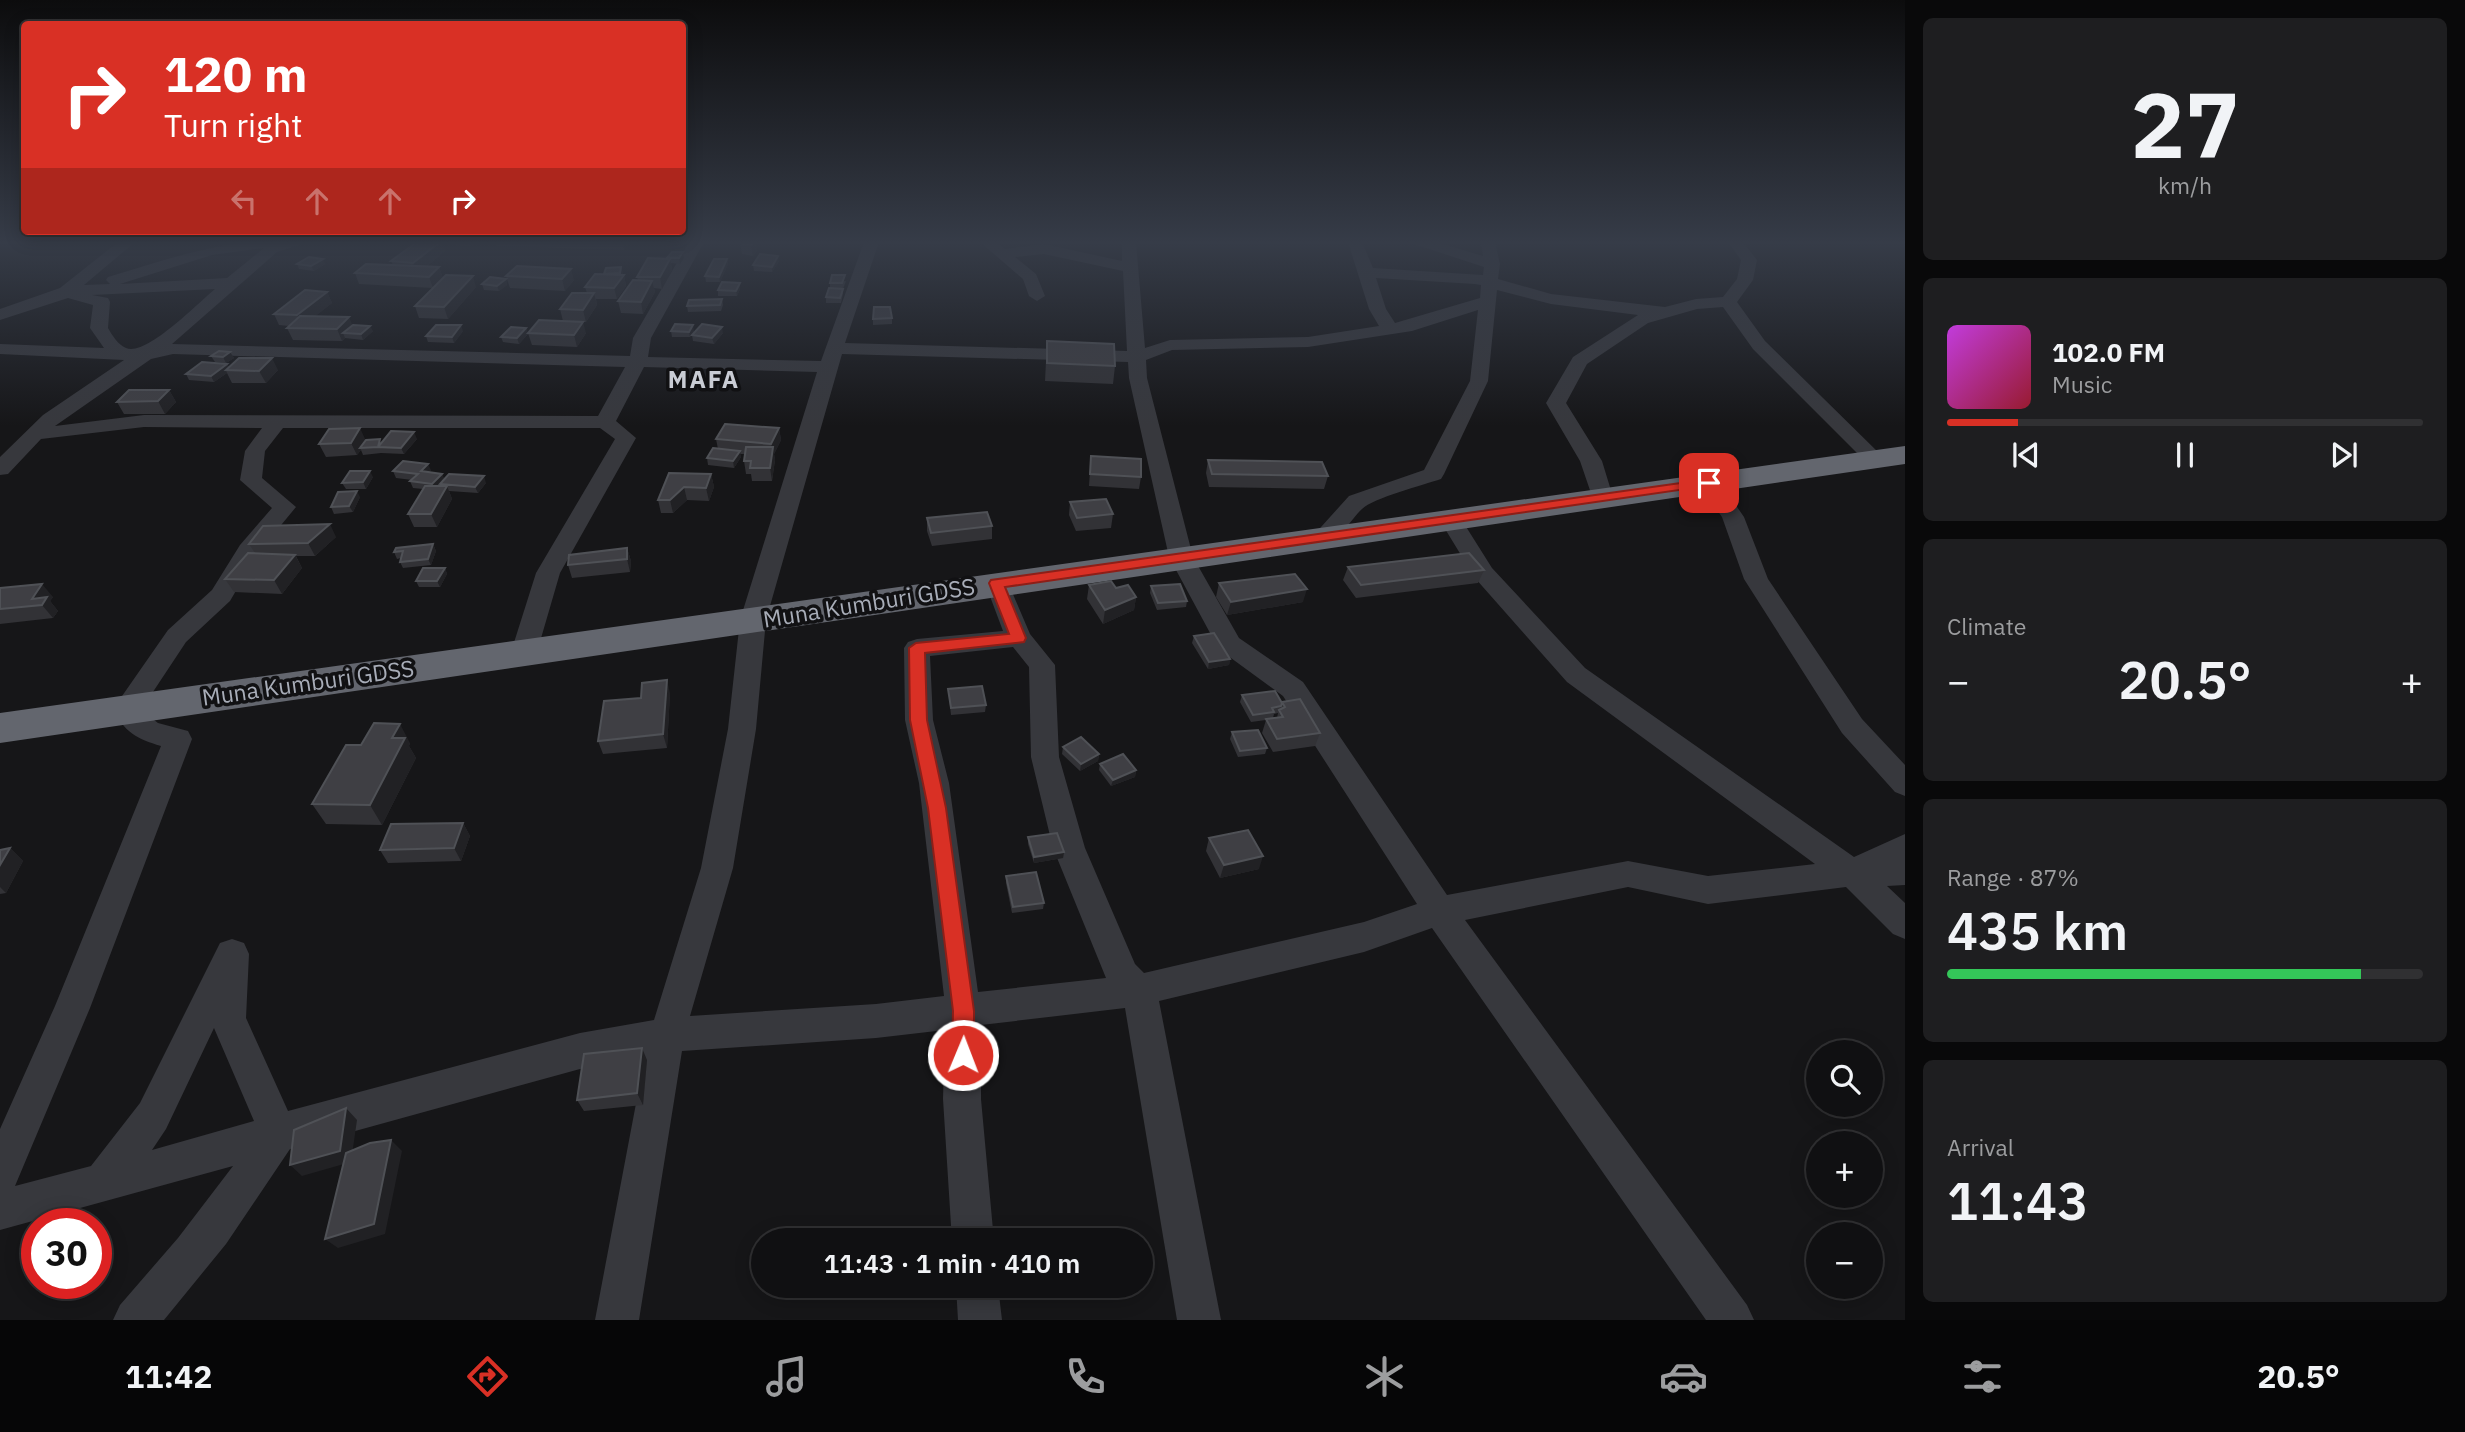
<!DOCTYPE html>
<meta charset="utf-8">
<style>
body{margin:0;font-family:"IBM Plex Sans",sans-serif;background:#1e1e20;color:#f1f3f6;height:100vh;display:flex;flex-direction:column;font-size:26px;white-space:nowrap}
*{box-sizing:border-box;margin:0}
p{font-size:23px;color:#9c9d9f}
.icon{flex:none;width:38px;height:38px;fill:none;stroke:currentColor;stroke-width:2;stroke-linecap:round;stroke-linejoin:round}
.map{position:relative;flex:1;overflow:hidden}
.drawer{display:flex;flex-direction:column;gap:18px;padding:18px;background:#09090a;width:560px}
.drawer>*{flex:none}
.banner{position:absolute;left:21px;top:21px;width:665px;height:214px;border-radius:7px;box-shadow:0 4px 18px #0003,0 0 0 2px #303032;background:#d93025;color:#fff;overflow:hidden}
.buttons{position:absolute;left:1806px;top:1040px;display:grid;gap:14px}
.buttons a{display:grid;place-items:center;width:77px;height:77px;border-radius:50%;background:#101012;box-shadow:0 4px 18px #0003,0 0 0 2px #303032;font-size:35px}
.speed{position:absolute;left:21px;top:1208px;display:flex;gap:14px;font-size:35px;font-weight:700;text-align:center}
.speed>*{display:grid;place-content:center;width:91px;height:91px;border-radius:50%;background:#101012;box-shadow:0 4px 18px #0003,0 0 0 2px #303032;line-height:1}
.speed .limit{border:10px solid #d22;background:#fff;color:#111}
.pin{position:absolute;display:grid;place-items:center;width:60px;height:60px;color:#fff;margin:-30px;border-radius:14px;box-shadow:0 4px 10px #0006}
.me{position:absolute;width:77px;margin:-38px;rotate:1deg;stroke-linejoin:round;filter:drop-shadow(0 0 5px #0008)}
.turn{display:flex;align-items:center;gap:24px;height:147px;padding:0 28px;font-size:32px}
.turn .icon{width:91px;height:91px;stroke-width:2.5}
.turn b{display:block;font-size:49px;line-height:60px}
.lanes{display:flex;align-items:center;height:66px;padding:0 28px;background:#0003;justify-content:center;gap:35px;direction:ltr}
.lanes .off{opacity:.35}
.big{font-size:52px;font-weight:600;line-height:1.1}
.drawer .tile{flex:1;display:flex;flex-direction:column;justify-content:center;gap:10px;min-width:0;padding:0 24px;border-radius:10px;background:#1e1e20}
.drawer .dial{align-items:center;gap:0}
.dial b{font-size:91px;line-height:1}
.song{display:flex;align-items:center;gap:21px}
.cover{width:84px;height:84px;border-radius:10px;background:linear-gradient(135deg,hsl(290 70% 55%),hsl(350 70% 35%))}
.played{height:7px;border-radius:4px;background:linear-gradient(90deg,#d93025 15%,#303032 15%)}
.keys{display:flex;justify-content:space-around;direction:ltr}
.heat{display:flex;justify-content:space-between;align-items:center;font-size:38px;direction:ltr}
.charge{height:10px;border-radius:5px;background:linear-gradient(90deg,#34c759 87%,#303032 0)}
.trip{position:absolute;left:751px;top:1228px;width:402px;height:70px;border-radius:35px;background:#101012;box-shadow:0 4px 18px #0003,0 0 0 2px #303032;font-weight:600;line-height:70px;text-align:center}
.tab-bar{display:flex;height:112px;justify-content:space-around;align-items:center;background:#060607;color:#9c9d9f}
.tab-bar .icon{width:49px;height:49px}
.tab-bar .on{color:#d93025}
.tab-bar b{font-size:32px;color:#f1f3f6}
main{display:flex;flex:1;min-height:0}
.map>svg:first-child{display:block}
</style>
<main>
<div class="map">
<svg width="1905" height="1320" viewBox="0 0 1905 1320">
<rect width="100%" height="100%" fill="#161618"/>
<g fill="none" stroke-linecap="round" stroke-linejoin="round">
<path fill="#37383d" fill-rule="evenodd" d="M118,242h17l-51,43 26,-1 -4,-4 2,-3c66,-20 124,-41 194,-35l-3,3 -22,7 -105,92 458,12 3,-18 56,-96h15l-53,96 -3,19 173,4 43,-119h15l-34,101 282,8 -4,-80 -79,-17 -29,3 21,17 9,22 -8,5 -8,-5 -6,-17 -43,-37h16l9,7 39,-5 78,17v-19h14l9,106 25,-8 138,-3 71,-11 -10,-17 -21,-67h14l11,26 110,7 1,-8 -67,-22 -3,-3h22l47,14 -2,-14h14l5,22 -2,15 53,15 114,13 31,-8 27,-2 14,-18 4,-19 -13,-18h15l14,18 -4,20 -16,22 28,39 116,114 3,4 -3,4h-14l-114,-114 -30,-42 -26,2 -49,14 -61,41 -21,39 36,58 11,36 -3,5h-16l-14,-41 -34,-58 27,-46 65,-42 -87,-11 -54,-14 -9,91 -44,93 -3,5c-18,6 -68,19 -79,30 -14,13 -24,38 -46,33l-4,-5 37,-41 75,-26 46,-89 8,-71 -66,21 -104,16 -136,3 -26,10 1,18 46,179 46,81 64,44 144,213 181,-34 80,15 107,-12 -248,-182 -92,-104 -36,-59 3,-5h16l34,54 93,100 269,189 51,-23v51l-18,1 18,17v36l-12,-5 -47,-47 -138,17 -80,-17 -163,33 282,385 7,15h-48l-274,-392 -68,24 -205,49 62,319h-44l-52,-312 -144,17v74l13,142h-42l-9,-142 2,-69 -69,8 -194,13 -43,269h-44l50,-264 -65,13 -290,80 -64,95 -62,76h-51l7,-15 58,-67 55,-72 -233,64v-101l55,-123 106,-260c-24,-7 -37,-14 -48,-37l55,-79 44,-40 28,-45 32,-37 -32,-28 5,-29 17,-23 -118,-1 -103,12 -33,35 -8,1v-18l43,-42 81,-55 -124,-6v-10l104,4 -14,-20 3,-23 -25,-7 -68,22v-11l60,-21zM264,248l-37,30 -107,6 92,-29zM1376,278l99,6 6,1 -1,13 -85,25 -9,-14zM215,289c-16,13 -69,68 -89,59 -8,-3 -14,-13 -18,-20l2,-26 -2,-4 -16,-3zM173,354l452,13 -27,49 -454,-1 -89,11 96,-67zM842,354l286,8 1,16 40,179 47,87 4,6 63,46 134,208 -53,18 -220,51 -9,-9 -50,-116 -26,-91 -4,-92 -25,-31 -24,-56 -9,-3 -9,3 -3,5 18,48 -86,8 -9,3 -4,6 1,72 14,63 25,213 -68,8 -186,12 43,-148 23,-139 10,-109zM644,367l173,5 -77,248 -12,109 -27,139 -47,152 -74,13 -292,78 -42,-93 3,-64 -5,-11 -12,-4 -12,4 -80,160 -49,63 -76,20 75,-178 102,-269 -4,-8 -30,-8 -17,-13 45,-68 44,-41 28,-48 38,-46 -34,-29 3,-27 18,-23h317l15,11 -79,134 -25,79 4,6 9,3 9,-3 4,-6 23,-79 76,-135 -20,-17zM1013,647l16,20 2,90 22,91 53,130 -128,14 -29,-209 -16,-63 -3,-64zM214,1028l40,93 -102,29 14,-21z
M1709,477l8,1 27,39 24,62 94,140 43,46v31l-10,-4 -53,-59 -98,-154 -22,-62 -24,-34 3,-5z
M956,1286h42l4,34h-44z"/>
<path fill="#63666e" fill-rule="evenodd" d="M1905,446v18l-1905,279v-30z"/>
</g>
<path fill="#323236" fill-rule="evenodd" d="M417,242h25l3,9 -19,16h13l4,11 33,9 -28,32 -29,-1 -4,-12 18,-18 -74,-4 -4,-11 38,-8 -2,-4z
M455,242h21l-6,4 -14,-1z
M496,242h134l-6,8 -127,-4z
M756,242l1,9 -4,5 -11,-2 -2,-11z
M683,252l1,6 -4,6 -9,-1 1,7 -10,19 -8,-1 1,4 -12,22 -22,-1 -3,-12 20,-21 -1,-3 31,-18 -1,-1z
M727,259l1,5 -8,18h-14l-1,-6z
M779,261l-7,11 -18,-1 -1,-6z
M297,264h28l-11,7 -15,-2z
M623,273l-1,2h2l2,11 -9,13h-21l1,6 -11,17 -23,-1 -3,-12 27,-16 -2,-6 19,-13z
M506,276l68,4 -9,11 -55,-3z
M506,279l1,6 -8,6 -15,-1 -2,-6z
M846,281l-3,8v5l-2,9h-15v-6l4,-9v-5z
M740,283v6l-3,7h-19v-6z
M327,292l5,11 -17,13 37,9 21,6 -10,9 -18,-2 -3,3 -49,-1 -6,-12 2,-2 -10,-1 -5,-11z
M722,299l1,6 -2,6 -33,1 -1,-6z
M892,318v6l-19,1v-6z
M526,328l2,6 -9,10 -16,-2 -2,-5z
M463,331l-9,12 -26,-1 -2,-6z
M671,331h23l-4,6h-18z
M528,333h58l-9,14 -45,-2z
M723,333l-9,11 -21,-3 -1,-6z
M1047,341l68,25 -2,18 -68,-3z
M230,352l4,6 -8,5 -11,-1 -4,-6z
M227,364l2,3 49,3 -12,13h-34l-5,-10 -13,9 -25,-2 -3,-6z
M169,390l7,12 -11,12h-41l-7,-12z
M779,428l2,12 -7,14 1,6 -3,21h-20l-1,-7h-5l-2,-13 1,-7h-5l1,3 -7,11 -26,-3 -1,-7 11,-9 -2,-10z
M417,439l-13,15 -23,-1 -18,2 -2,-5 -4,5 -31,2 -7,-13 47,-4 16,2z
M1091,456l50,21 -2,12 -50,-3z
M1208,460l120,16 -4,13 -115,-2 -3,-14z
M431,470l-2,2 13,2 2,5 42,4 -8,10 -29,-2 3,8 -15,28h-23l-6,-13 15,-25 -10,-1 -3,-7 2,-1 -16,-2 -3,-7z
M711,474l3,13 -5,14 -22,-1 -14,13h-12l-3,-13z
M373,477l-7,12h-20l-4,-6z
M360,497l-7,15 -19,2 -3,-7z
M1070,502l43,12 -2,14 -35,3 -7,-16z
M927,518l65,8v13l-60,7 -5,-15z
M336,537l-21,19h-19l6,12 -20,26 -48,-2 -9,-13 30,-26 -6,-9z
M433,544l3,7 -5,14 -28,3 -3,-6 1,-4 -4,1 -3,-7z
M627,548l4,13 -1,11 -58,6 -4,-13z
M1348,567l136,3 -6,13 -122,15 -13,-18z
M445,568l2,6 -7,13h-21l-3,-6z
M1219,583l84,19 -76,13 -11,-18z
M1089,585l27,3 20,9 -2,13 -31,14 -16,-25z
M1151,586l36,15 -1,6 -29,3 -7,-17z
M0,588l53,9 -3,4 8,10 -5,7 -53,6z
M1194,636l36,23 -1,6 -21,4 -16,-26z
M948,689l38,16 -1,7 -34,3z
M670,693l-3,55 -64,6 -5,-13 43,-43z
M1242,695l40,8v-1l38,31 -5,13 -42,6 -11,-19 4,-13 -15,2 -11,-20zM1278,713l-1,5h-4l1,-4z
M1232,732l35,16 -2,6 -27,3 -8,-18z
M410,743l-1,3 7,12 -34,67 -56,-1 -14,-20 49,-59z
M1063,747l36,7 -1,7 -18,10 -18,-17z
M1100,764l36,6 -1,7 -24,9 -12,-16z
M463,823l7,13 -9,25 -73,2 -8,-13z
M1028,837l36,15 -1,6 -29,5 -6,-19z
M1209,838l50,31 -39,9 -14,-27z
M10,848l13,13 -17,32 -6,1v-44z
M1006,876l38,27 -1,6 -31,4 -6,-30z
M647,1060l-4,45 -59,6 -7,-11z"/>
<path fill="#212124" d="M440,242h2l3,9 -28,23 -4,-11z
M468,242h8l-6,4z
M622,242h8l-6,8z
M754,242h2l1,9 -4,5 -2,-11z
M683,252l1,6 -4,6 -1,-6z
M778,256l1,5 -7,11v-5z
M323,259l2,5 -11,7 -3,-5z
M670,259l2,11 -10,19 -2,-12z
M727,259l1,5 -8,18 -1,-5z
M439,267l4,11 -10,10 -4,-11z
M621,267l2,6 -1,4 2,-2 2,11 -9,13 -3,-11 7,-10 -1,-5z
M571,269l3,11 -9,11 -3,-12z
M473,276l3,11 -28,32 -4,-12z
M506,279l1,6 -8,6 -2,-5z
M652,281l3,11 -12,22 -2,-12z
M740,283v6l-3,7 -1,-5z
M327,292l5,11 -30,24 -5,-12z
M594,293l3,12 -11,17 -3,-12z
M349,317l5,12 -11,4 2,5 -3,3 -5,-12z
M583,322l3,11 -9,14 -3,-12z
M461,325l2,6 -9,12 -2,-6z
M693,325l1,6 -4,6 -1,-5z
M370,326l3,5 -10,9 -2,-6z
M722,327l1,6 -9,11 -2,-6z
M526,328l2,6 -9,10 -2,-6z
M230,352l4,6 -8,5 -3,-6z
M272,358l6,12 -12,13 -7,-12z
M227,364l3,6h-4l1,3 -13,9 -3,-6z
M169,390l7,12 -11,12 -7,-13z
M360,428l6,13 -6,7 1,2 -4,5 -6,-12z
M779,428l2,12 -7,14 1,6 -3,21 -2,-13 3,-16 -2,-8z
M414,432l3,7 -13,15 -3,-6z
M740,451l1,6 -7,11 -1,-7z
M428,464l3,6 -7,7 -3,-6z
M370,471l3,6 -7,12 -3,-7z
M442,474l3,6 -10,11 -3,-7z
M711,474l3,13 -5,14 -3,-13z
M484,476l2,7 -8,10 -3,-6z
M447,486l5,13 -15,28 -6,-13z
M684,487l3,13 -14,13 -3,-13z
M357,491l3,6 -7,15 -4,-6z
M330,524l6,13 -21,19 -7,-13z
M433,544l3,7 -5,14 -3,-6z
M627,548l4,13 -1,11 -3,-13z
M295,555l7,13 -20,26 -8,-14z
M445,568l2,6 -7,13 -3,-6z
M42,584l11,13 -3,4 8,10 -5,7 -11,-13 -10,-6z
M1307,589l-4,13 -76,13 4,-13z
M1136,597l-2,13 -31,14 2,-14z
M1230,659l-1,6 -21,4 1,-7z
M667,680l3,13 -3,55 -4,-14z
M400,724l10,19 -1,3 7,12 -34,67 -12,-20 22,-67z
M1099,754l-1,7 -18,10 1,-7z
M1136,770l-1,7 -24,9 2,-6z
M463,823l7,13 -9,25 -7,-13z
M10,848l13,13 -17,32 -6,-6v-22z
M1064,852l-1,6 -29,5v-6z
M1263,856l-4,13 -39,9 4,-13z
M642,1048l5,12 -4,45 -6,-12z
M346,1108l11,12 -6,42 -49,14 -12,-11z
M391,1140l11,11 -17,83 -47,14 -13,-9z"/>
<path fill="#3f3f44" stroke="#4f5156" stroke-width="2" d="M417,242h23l-27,21 -22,-2z
M742,242h12l-3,3 -11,-2z
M672,252h11l-4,6h-12z
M760,254l18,2 -6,11 -19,-2z
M309,257l14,2 -12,7 -14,-2z
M648,258l22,1 -10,18h-23z
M714,259h13l-8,18 -14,-1z
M366,264l73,3 -10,10 -74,-4z
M517,266l54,3 -9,10 -56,-3z
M621,267l-1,6 -16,1 2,-6z
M595,274l29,1 -10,13 -29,-1z
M446,275l27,1 -29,31 -29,-1z
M832,275h13l-3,8h-12z
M490,277l16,2 -9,7 -15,-2z
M633,280l19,1 -11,21 -23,-1z
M722,282l18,1 -4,8 -18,-1z
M829,288l14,1 -3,9 -14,-1z
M305,290l22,2 -30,23 -23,-1z
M572,293h22l-11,17 -23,-1z
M722,299l-2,6 -33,1 2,-6z
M874,307h16l2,11 -19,1z
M300,316l49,1 -12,12 -50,-1z
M539,320l44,2 -9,13 -46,-2z
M675,324l18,1 -4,7 -18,-1z
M702,324l20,3 -10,11 -20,-3z
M353,325l17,1 -9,8 -18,-1z
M436,325h25l-9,12 -26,-1z
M511,327l15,1 -9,10 -16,-1z
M1047,341l67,3 1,22 -68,-3z
M219,351l11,1 -7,5 -12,-1z
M239,358h33l-13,13 -33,-1z
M202,362l25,2 -16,12 -25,-2z
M129,390h40l-11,11 -41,1z
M725,424l54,4 -8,16 -55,-5z
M360,428l-9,15 -32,1 10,-15z
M391,431l23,1 -13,16 -23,-1z
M380,439l-2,8 -18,1 6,-8z
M746,447h27l-3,21h-20l1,-7h-7z
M713,448l27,3 -7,10 -26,-3z
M1091,456l50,3v18l-51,-3z
M1208,460l114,2 6,14 -116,-2z
M403,461l25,3 -7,7 21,3 -10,10 -22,-3 8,-7 -25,-3z
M350,471h20l-7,11 -21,1z
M669,473l42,1 -5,14 -22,-1 -14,13h-12z
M449,474l35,2 -9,11 -35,-3z
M425,486h22l-16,28h-23z
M357,491l-8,15 -18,1 7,-15z
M1106,499l7,15 -36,4 -7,-16z
M987,512l5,14 -61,7 -4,-15z
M330,524l-22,19 -59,1 14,-18z
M433,544l-5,15 -28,3 3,-11 -9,1 2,-4z
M627,548v11l-59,6 1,-10z
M248,553l47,2 -21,25 -49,-1z
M1469,553l15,17 -123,15 -13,-18z
M423,568h22l-8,13h-21z
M1295,574l12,15 -76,13 -12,-19z
M1111,581l5,7 12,-3 8,12 -31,13 -16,-25z
M42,584l-10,15 15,-2 -5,8 -42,4v-21z
M1180,584l7,17 -29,2 -7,-17z
M1214,633l16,26 -21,3 -15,-26z
M667,680l-4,54 -65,7 6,-40 37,-3 1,-15z
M982,686l4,19 -35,3 -3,-19z
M1275,691l7,12 -1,3 -9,2 2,4 -21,3 -11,-20z
M1300,699l20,34 -43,6 -11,-20 17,-2 -4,-7 6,-3 -3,-5z
M374,723l26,1 -8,14h13l-35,67 -58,-1 34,-59h15z
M1258,730l9,18 -27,3 -8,-19z
M1081,737l18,17 -18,10 -18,-17z
M1123,754l13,16 -23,10 -13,-16z
M463,823l-9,25 -74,2 11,-26z
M1248,830l15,26 -39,9 -15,-27z
M1057,833l7,19 -30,5 -6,-20z
M10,848l-10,17v-15z
M1036,872l8,31 -31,4 -7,-31z
M642,1048l-5,45 -60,7 7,-46z
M346,1108l-6,43 -50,14 4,-35z
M391,1140l-17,84 -49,15 21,-86 24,-10z"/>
<linearGradient id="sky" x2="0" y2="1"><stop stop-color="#0c0c0d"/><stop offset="0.57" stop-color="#363c48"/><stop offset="1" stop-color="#363c48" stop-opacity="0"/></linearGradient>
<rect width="1905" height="426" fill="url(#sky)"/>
<path fill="#d93025" stroke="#8d1f18" stroke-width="2" d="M1709,479l5,1v5l-709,102 21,51 -2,4 -99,11 2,67 19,88 28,203v44l-3,7 -8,4 -8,-4 -3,-7 1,-44 -25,-203 -18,-88 -1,-72 7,-5 93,-9 -20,-51 2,-3z"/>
<g text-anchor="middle" stroke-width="7" stroke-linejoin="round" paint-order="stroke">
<g font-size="23" fill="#a8adb8" stroke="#111113">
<text transform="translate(869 603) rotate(-9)" y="8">Muna Kumburi GDSS</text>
<text transform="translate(308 683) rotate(-8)" y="8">Muna Kumburi GDSS</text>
</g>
<g font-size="24" font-weight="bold" letter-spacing="2" fill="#c9ccd4" stroke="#111113">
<text x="704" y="388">MAFA</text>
</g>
</g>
</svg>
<div class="buttons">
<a><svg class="icon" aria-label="search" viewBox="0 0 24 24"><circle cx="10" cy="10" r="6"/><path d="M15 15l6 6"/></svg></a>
<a>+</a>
<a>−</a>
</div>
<div class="speed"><div class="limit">30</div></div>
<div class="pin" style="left:1709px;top:483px;background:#d93025"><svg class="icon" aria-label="arrive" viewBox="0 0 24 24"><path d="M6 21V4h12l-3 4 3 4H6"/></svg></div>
<svg class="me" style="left:963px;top:1055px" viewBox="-20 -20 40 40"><circle r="17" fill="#d93025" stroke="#fff" stroke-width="3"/><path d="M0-11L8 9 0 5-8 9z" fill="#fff"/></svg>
<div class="trip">11:43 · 1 min · 410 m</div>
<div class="banner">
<div class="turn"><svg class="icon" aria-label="right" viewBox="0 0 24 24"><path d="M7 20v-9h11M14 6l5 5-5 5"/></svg><div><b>120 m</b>Turn right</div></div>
<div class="lanes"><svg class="icon off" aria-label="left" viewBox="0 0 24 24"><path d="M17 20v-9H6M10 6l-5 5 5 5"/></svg><svg class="icon off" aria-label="ahead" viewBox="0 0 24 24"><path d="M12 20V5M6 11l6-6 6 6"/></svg><svg class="icon off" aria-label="ahead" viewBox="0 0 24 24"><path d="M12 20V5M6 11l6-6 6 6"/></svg><svg class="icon" aria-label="right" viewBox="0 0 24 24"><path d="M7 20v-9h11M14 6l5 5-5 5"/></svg></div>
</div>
</div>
<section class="drawer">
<div class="tile dial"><b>27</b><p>km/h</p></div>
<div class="tile">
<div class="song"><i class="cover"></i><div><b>102.0 FM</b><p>Music</p></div></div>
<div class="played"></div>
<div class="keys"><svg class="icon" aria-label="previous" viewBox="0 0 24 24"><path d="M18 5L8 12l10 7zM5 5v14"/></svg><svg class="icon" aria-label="pause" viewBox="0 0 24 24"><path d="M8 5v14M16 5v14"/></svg><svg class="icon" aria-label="next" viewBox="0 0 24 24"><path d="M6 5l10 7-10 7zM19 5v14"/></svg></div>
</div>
<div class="tile"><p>Climate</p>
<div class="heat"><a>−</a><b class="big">20.5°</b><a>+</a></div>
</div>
<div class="tile"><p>Range · 87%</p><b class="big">435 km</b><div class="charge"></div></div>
<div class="tile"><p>Arrival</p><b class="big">11:43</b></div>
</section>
</main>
<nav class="tab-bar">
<b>11:42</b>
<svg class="icon on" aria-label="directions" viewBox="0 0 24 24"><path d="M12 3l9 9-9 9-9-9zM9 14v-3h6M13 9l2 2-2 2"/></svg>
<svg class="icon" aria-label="music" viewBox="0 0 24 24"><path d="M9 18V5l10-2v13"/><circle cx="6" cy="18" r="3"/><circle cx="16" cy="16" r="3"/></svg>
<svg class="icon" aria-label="phone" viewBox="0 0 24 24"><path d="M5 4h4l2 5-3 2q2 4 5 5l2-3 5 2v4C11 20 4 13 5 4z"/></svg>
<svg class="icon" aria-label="climate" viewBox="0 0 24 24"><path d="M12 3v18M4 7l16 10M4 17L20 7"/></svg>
<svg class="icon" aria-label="car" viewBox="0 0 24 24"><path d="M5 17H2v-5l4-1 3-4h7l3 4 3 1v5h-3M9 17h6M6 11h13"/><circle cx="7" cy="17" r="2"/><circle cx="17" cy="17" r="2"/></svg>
<svg class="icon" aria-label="filters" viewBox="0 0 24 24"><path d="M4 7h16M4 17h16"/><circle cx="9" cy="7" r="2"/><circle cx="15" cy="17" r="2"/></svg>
<b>20.5°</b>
</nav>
